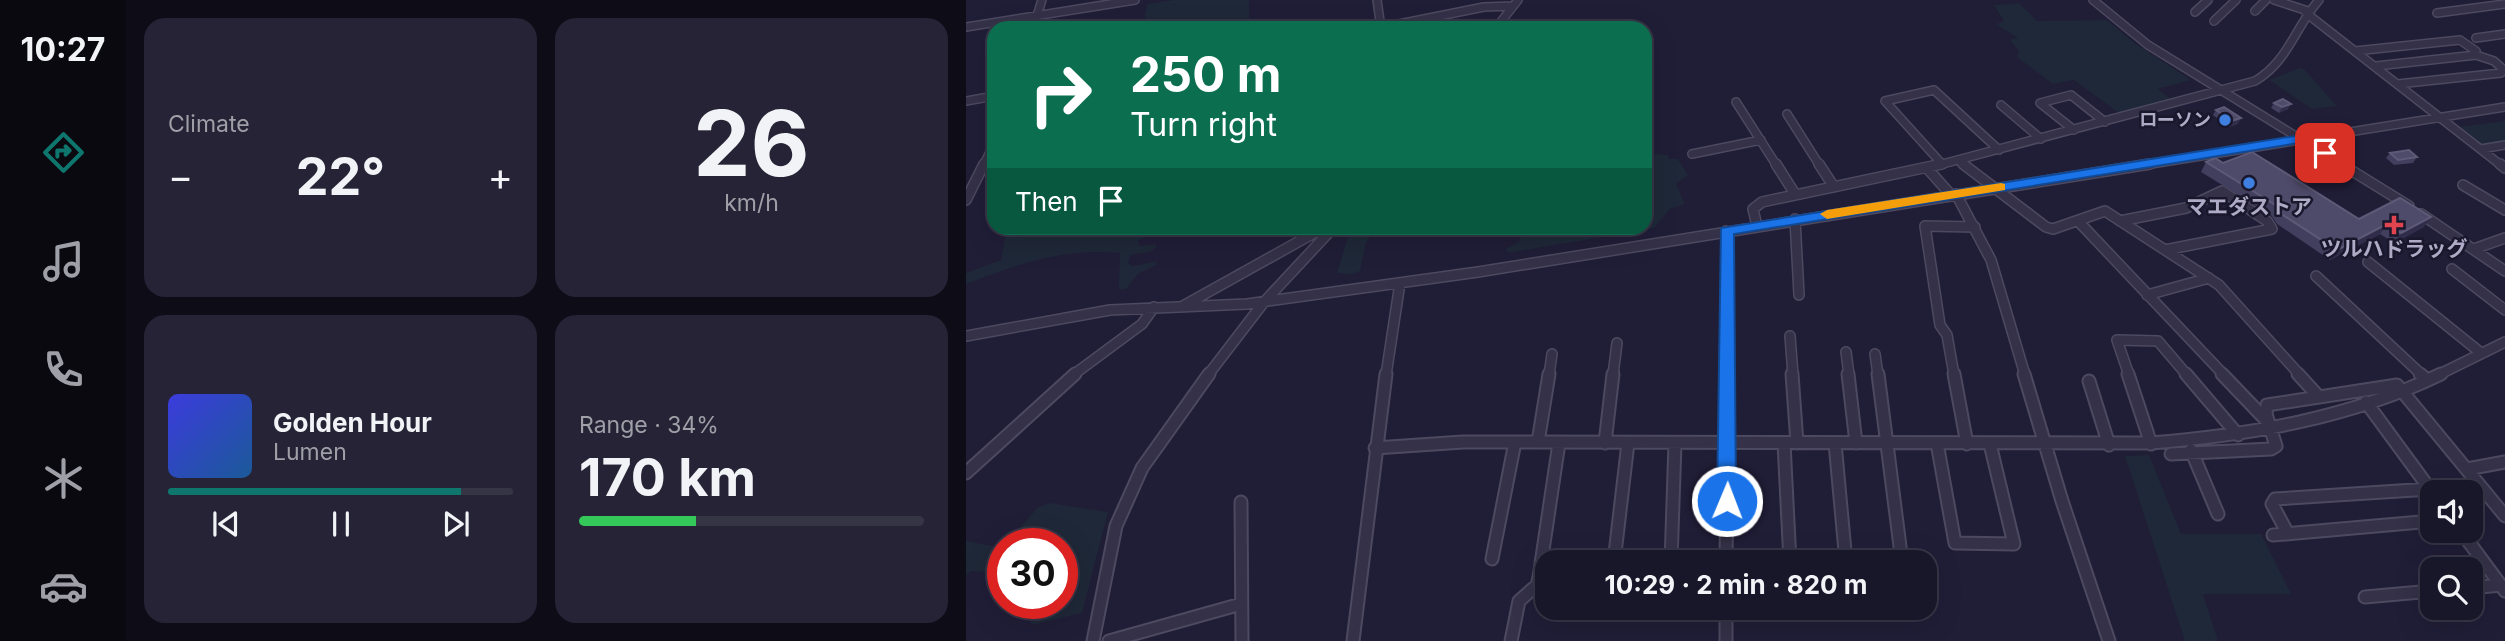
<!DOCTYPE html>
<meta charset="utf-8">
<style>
body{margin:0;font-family:Inter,"Noto Sans JP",sans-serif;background:#252335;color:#f1f3f6;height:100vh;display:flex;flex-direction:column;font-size:26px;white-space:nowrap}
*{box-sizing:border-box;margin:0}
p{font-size:23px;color:#9f9fa8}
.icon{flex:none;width:38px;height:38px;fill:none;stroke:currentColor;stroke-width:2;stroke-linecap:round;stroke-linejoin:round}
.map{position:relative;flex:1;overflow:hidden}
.side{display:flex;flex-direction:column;gap:18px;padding:18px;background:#0d0c17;width:840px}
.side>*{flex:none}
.banner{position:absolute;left:21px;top:21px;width:665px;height:214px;border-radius:21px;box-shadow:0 7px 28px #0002,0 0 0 2px #363546;background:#0b6e4f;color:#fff;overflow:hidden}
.buttons{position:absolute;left:1454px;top:480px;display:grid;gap:14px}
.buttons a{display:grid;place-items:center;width:63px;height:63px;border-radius:14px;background:#181629;box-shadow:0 7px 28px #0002,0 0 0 2px #363546;font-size:35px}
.speed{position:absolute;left:21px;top:528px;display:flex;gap:14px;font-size:35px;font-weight:700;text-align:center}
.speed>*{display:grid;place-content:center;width:91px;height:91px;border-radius:50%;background:#181629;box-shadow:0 7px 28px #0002,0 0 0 2px #363546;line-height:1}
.speed .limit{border:10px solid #d22;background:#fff;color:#111}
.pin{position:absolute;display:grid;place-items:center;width:60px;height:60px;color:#fff;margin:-30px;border-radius:14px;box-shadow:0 4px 10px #0006}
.me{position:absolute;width:77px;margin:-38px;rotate:1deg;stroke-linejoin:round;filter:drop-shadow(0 0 5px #0008)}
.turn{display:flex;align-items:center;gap:24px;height:147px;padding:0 28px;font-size:32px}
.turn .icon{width:91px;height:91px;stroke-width:2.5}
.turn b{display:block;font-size:49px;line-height:60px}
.then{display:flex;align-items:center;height:66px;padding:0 28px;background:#0003;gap:14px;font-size:26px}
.big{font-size:52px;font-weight:700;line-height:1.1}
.side .tile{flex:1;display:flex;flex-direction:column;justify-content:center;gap:10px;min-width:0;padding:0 24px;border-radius:21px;background:#252335}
.side .dial{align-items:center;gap:0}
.dial b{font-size:91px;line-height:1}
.song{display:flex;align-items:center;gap:21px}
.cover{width:84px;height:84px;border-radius:10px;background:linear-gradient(135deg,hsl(240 70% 55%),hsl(210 70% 35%))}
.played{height:7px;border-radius:4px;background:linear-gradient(90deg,#0f766e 85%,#363546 85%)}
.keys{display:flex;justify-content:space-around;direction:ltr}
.heat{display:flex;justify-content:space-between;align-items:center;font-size:38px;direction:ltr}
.charge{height:10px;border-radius:5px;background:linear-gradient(90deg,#34c759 34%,#363546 0)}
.side .tiles{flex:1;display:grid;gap:18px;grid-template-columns:repeat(2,1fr)}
.trip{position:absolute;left:569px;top:550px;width:402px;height:70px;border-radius:21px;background:#181629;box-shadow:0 7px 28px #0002,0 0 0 2px #363546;font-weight:700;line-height:70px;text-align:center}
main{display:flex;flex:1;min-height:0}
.dock{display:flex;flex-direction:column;width:126px;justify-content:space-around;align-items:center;background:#0a0910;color:#9f9fa8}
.dock .icon{width:49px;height:49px}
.dock .active{color:#0f766e}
.dock b{font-size:32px;color:#f1f3f6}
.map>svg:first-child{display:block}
</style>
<main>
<nav class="dock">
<b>10:27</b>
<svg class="icon active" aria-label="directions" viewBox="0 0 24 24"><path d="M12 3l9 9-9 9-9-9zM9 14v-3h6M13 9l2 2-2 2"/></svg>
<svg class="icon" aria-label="music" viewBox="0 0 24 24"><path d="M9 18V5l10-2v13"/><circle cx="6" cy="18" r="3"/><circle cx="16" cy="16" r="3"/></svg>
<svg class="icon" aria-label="phone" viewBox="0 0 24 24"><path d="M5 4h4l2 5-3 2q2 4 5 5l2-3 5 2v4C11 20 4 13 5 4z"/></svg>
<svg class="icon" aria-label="climate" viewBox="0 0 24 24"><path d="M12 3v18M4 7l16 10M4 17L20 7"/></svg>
<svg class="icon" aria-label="car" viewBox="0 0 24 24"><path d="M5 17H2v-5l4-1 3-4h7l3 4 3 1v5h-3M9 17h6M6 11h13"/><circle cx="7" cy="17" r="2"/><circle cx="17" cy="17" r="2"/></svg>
</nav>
<section class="side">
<div class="tiles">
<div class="tile"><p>Climate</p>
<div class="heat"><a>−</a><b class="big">22°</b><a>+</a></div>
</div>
<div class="tile dial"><b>26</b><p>km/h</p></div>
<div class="tile">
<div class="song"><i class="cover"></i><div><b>Golden Hour</b><p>Lumen</p></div></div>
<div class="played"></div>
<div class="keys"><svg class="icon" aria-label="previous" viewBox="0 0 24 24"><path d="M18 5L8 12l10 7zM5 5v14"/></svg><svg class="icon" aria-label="pause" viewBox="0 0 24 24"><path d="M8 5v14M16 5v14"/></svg><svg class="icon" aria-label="next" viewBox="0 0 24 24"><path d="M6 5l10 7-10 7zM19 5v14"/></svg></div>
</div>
<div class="tile"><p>Range · 34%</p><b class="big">170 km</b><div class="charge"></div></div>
</div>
</section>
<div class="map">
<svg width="1539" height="641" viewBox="0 0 1539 641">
<rect width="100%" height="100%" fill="#201d37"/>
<path fill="#1f2838" d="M207,0h76v28h-106l4,-24z
M1053,3l18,18 70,-1 26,22 58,38 -33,9 14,11 -53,13 -45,-33 -21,4 -36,-27 2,-6 -9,-11 8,-2 -22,-14 8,-3 -10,-16z
M1334,68l5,2 32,36 -25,3 -43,-29z
M1539,121v21l-25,4 -23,-19z
M679,153l23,2 1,4h9l10,16 -12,9 9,20 -15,5 -16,19 -146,25 -2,-4 14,-8 1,-13h124z
M41,228h156l-1,3 -24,9 1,6 16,-2 2,3 -8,5 -19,3 -2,8 5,3 24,-5 -1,4 -18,9 -12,15 -5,1 -2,-3 1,-34c-55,-5 -103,11 -154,31v-11l35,-13z
M382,228h90l-67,7 -5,8 -6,28 -7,3 -16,-1 12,-39z
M1183,455l32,79h80l30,60h-88l15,47h-33l-60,-185z
M84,503l58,9 -26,101 -50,12 -9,-21h39v-60h-56l31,-36z
M0,541l37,7v46l-10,4 -8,-26 -14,-1 -5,5z"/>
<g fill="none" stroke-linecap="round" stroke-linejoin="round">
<g stroke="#4c4960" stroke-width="10">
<path id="minor-far2" d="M411,0l4,28
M1127,0l55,45 196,121
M1308,0l34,11
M1289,11l11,-11
M1229,12l13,-12
M1340,13l196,153
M1471,13l68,-9
M1248,21l22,-21
M0,27l169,-27
M67,28l9,-28
M413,28l105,-21 29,-1
M530,28l22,-28
M1510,38l29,-4
M1389,51l105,-11 16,11
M1410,66l100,-11 18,6 10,9 -3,3 -103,11
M0,101l28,-5
M770,102l41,64
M1035,105l40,34
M821,114l33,52
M1108,130l-34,-27 31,-8 34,27
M1515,149l24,-4
M726,154l69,-14
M992,160l8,6
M976,164l-57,-63 49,-11 65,60
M17,166l11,-22
M969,166l320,-85c33,-19 40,-54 64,-81
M1173,166l366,-59"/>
</g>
<g stroke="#4c4960" stroke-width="12">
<path id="minor-far1" d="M810,164l19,30
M853,164l15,23
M997,164l83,63 7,2 52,-18 114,74 81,90
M1375,164l68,42
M1534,164l5,4
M961,168l24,27
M1497,185l42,25
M990,194l35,66 34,115
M0,200l18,-36
M1455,214l84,57
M829,219l4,76
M1112,221l146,154
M1154,221l66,-13 36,-17 45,30 5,8 -107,21
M791,226l-4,-17 9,-7 180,-38
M760,231l3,9 -1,135
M1508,249l31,-11
M1402,262l113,91
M1486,269l53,41
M1350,276l106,99
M1181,295l62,-17
M217,306l131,-73
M0,336l144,-26 137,-6 231,-32 672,-108
M824,336l3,39
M880,352l3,23
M909,354l3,21
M107,375l69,-51 12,-17
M242,375l56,-73 69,-74
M420,375l14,-92
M583,375l3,-21
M647,375l4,-32
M988,375l-7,-40 -7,-10 -15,-99 50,1
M1163,375l-12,-35 41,1 29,34
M1472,375l67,-33"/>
</g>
<g stroke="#4c4960" stroke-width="15">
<path id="minor" d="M826,374l5,69
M882,374l8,69
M912,374l24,188
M988,374l13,70
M1058,374l38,127 47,140
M1162,374l23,70
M1220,374l52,61
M1256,374l45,47
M1332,374l21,23
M1454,374l7,6
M1123,381l20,64
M1400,402l66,90
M572,442l11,-68
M639,443l8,-69
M818,443l6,119
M869,443l11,119
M971,443l18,100 59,1 -24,-100
M409,448l88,-6 687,1c100,-8 200,-25 291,-69
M1225,450l27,64
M1205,454l100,-5 5,-3 -10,-32 1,-9 130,-20 108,131
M1501,469l38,-7
M0,473l109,-99
M275,502l1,139
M1494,530l45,61
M1322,534l-16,-30 3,-5 155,-10
M1307,535l159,-14
M526,559l23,-117
M648,562l14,-119
M705,562l4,-119
M760,562l2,-188
M1505,588l30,-3
M1399,597l67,-6
M760,607v34
M127,641l23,-115 26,-58 67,-94
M143,641l132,-37
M387,641l33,-267
M545,641l8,-40 18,-16 2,-8 20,-134"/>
</g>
<use href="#minor-far2" stroke="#343148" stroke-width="7"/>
<use href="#minor-far1" stroke="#343148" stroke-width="9"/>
<use href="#minor" stroke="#343148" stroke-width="11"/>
</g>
<path fill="#423e5e" d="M1308,103l14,6 -9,4 -8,-5z
M1250,110l22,14 -9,3 -16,-12z
M1424,153l27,4 -4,6 -19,2 -8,-7z
M1240,162l17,1 136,56 65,8 -30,16 -14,-9 -50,26 -53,-36 -6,-9 -70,-43z"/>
<path fill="#302c4a" d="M1325,104l-3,5 -9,4 3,-6z
M1275,118l-3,6 -9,3 3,-6z
M1465,217l-7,10 -30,16 7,-10z
M1421,224l-7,10 -50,26 7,-10z"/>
<path fill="#4e4a69" stroke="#5d5977" stroke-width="2" d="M1317,99l8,5 -9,3 -8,-4z
M1258,107l17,11 -9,3 -16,-11z
M1443,150l8,7 -19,3 -8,-7z
M1286,152l107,67 41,-21 31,19 -30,16 -14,-9 -50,26 -54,-35 -6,-9 -71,-44 9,-4 8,5z"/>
<path fill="#1a73e8" stroke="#114b97" stroke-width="2" d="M1335,135l30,18 -2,3h-9l-21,-13 -565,91 2,267 -3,6 -6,2 -7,-2 -3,-6 4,-273z"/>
<path fill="#f59e0b" d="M1035,183l4,1v6l-178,29 -7,-5 7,-4z"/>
<g fill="#3f7fe0" stroke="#19172c" stroke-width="2.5">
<circle cx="1259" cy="120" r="7"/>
<circle cx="1283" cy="183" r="7"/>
</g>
<path fill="#e0444e" stroke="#19172c" stroke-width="2.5" d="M1424.5 214.5h7v7h7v7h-7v7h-7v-7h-7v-7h7z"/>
<g text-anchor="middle" stroke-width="5" stroke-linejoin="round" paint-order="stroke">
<g font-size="18" font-weight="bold" fill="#afaac5" stroke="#19172c" text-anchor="end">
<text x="1245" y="126">ローソン</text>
</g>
<g font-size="21" font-weight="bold" fill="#afaac5" stroke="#19172c">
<text x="1283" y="214">マエダストア</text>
<text x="1428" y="256">ツルハドラッグ</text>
</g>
</g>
</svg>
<div class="buttons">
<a><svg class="icon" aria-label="sound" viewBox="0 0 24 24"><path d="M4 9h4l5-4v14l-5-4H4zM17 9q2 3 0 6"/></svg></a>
<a><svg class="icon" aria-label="search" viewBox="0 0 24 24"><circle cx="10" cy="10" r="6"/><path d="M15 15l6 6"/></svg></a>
</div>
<div class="speed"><div class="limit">30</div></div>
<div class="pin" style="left:1359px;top:153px;background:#d93025"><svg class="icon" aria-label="arrive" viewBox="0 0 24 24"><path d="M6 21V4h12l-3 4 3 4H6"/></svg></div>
<svg class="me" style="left:761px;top:501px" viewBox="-20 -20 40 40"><circle r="17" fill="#1a73e8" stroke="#fff" stroke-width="3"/><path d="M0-11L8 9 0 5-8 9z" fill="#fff"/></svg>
<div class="trip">10:29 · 2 min · 820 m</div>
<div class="banner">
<div class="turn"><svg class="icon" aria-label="right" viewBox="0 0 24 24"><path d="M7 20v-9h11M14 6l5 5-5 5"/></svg><div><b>250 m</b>Turn right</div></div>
<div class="then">Then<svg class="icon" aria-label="arrive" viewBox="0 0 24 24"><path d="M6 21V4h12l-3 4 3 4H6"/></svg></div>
</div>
</div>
</main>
